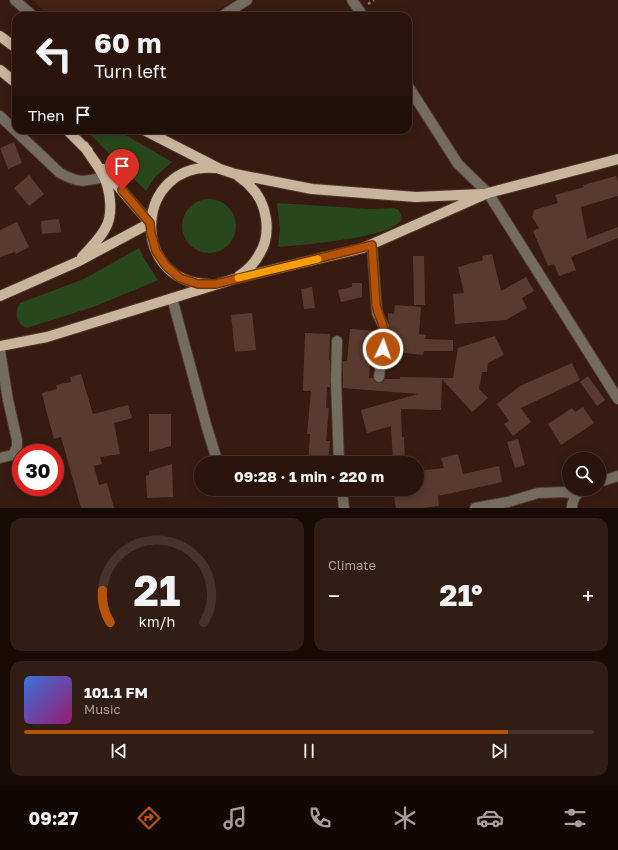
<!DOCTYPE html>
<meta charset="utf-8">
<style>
body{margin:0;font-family:"Golos Text",sans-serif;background:#321d15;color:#f1f3f6;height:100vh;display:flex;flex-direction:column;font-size:15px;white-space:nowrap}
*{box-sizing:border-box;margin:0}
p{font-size:13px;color:#a59e9d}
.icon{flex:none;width:22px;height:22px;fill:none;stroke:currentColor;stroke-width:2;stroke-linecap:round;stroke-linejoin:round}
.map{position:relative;height:508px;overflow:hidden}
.side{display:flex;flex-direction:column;gap:10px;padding:10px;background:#170b07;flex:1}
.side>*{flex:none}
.top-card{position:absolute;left:12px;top:12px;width:400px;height:122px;border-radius:12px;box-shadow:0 2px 10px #0003,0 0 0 1px #46332d;background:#2a140c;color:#f1f3f6;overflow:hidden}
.fabs{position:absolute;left:562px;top:452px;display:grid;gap:8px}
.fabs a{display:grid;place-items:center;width:44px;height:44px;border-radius:50%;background:#2a140c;box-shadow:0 2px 10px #0003,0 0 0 1px #46332d;font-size:20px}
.speed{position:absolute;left:12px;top:444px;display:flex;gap:8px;font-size:20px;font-weight:700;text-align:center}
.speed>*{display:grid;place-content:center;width:52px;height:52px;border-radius:50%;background:#2a140c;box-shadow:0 2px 10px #0003,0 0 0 1px #46332d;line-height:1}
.speed .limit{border:6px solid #d22;background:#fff;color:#111}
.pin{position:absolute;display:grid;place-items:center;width:34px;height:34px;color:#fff;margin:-41px -17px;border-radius:50% 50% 50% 0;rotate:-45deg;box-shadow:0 0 4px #0007}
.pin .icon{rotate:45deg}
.me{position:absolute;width:44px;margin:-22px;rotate:3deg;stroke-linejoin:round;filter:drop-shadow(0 0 3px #0008)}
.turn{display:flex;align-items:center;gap:14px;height:84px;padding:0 16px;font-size:18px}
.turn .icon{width:52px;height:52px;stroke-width:2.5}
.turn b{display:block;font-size:28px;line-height:34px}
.then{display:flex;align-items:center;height:38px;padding:0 16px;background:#0003;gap:8px;font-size:15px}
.big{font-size:30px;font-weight:700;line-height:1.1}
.side .widget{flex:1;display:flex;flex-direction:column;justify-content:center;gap:6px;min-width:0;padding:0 14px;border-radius:12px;background:#321d15}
.side .dial{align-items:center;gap:0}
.dial svg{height:104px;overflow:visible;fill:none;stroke:#46332d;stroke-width:7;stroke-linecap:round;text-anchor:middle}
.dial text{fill:#f1f3f6;stroke:none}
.song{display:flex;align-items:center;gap:12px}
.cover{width:48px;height:48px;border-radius:6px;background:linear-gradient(135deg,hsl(220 70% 55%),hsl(320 70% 35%))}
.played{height:4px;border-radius:2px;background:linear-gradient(90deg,#b45309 85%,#46332d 85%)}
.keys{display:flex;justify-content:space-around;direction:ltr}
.heat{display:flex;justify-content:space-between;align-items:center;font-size:22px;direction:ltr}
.side .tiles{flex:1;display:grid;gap:10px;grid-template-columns:1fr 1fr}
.widget:last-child{grid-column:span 2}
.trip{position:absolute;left:194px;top:456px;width:230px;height:40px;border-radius:20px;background:#2a140c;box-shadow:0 2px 10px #0003,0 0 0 1px #46332d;font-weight:700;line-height:40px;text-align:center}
.tab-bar{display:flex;height:64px;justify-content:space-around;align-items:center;background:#110805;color:#a59e9d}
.tab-bar .icon{width:28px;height:28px}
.tab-bar .on{color:#b45309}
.tab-bar b{font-size:18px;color:#f1f3f6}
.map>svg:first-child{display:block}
</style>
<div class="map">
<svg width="618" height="508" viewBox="0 0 618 508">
<rect width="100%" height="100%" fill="#381b10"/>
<path fill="#452314" d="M32,0h202l-27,16h-157z"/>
<path fill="#28471c" d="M86,130h31l55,32 -17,15 -9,14z
M182 226a27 27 0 1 1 54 0a27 27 0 1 1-54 0Z
M277,203l93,6 24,-1 5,2 3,8c-5,20 -103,27 -124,29l2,-18z
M139,248l6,12 13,20 -62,26 -69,22c-11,-4 -13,-16 -7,-25l64,-24z"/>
<path fill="#593a2e" d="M14,142l8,21 -14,6 -8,-21z
M29,175l15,19 -15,12 -15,-18z
M616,176l2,6v14l-37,11 6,32 31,-12v11l-47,19 5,13 -17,6 -5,-12 -6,2 -15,-35 6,-3 -7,-11 2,-7 24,-7 -3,-8 29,-8 -1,-2z
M59,219l2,13 -19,2 -1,-13z
M17,222l12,25 -13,7 -1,-2 -15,5v-27z
M492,254l9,37 25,-14 8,14 -12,7 5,10 -21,12 -51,4 -2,-30 11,-1 -6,-26 25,-7 -1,-4z
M413,256h11l1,49h-11z
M352,283h10v14l-21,5 -3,-12 14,-3z
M312,287l3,21 -11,1 -3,-20z
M395,305l26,2 -2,27 7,1 -1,4 28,1v11h-29l-1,4 -34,-4 2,-16 -1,-9 -2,-6v-7l6,1z
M252,313l4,37 -21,2 -4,-37z
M350,329l28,2 -2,23 -5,-1 -2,25h4l2,4 3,1h4l3,-4h15v-2l53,1 5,-30 37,-12 9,19 -16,8 -1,9h-5l-3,17 9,9 -16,14 -30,-33 -1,31 -40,-1 1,28h2l1,25h-12l-2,-36 -24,7 -6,-23 57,-16 -75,-6v-27h4z
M305,333l25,1 -1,26h1v27h-3l-1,21h3l-3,33h4l-2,22h-20l2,-29h-3l4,-43h-8z
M572,363l8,17 -59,28 10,14 -18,14 -9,-12 5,-3 -12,-17 23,-18z
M81,374l12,40 35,-9 4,13 -18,5 6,31 -20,3 2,7 -8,2 5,19 8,-2 7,25h-33l-20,-71 -7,2 -8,-29 -4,-17 15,-4 -1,-4 15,-3 -1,-5z
M588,376l17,24 -8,6 -17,-24z
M583,407l11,16 -33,22 -13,-21 24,-16 3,4z
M149,414h22v32l-22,6z
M518,439l7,26 -10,3 -8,-26z
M458,454l5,20 36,-8 3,16 -64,14 1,10 -16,2h-27l-2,-12h2l-1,-7h22v-18l27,-3 -3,-10z
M172,464l1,33 -26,1 -1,-22 3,-1v-4z"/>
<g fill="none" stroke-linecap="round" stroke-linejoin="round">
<g stroke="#53372c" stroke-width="12">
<path id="minor" d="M15,0l18,16
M352,0l11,16
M222,16l25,-16
M408,86l50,78 30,29 130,206
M0,116l60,57c18,10 24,9 44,4
M372,245l5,68 7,14 1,9 -6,41
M172,298l35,130 11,35
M337,341l-1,40 3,82
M0,351l8,49 9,40v7l-4,8 -13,3
M599,482l19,-6
M342,489l2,19
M475,508l33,-6 30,-9 26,-1 12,2
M572,508c0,-9 4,-14 12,-19"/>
</g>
<g stroke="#53372c" stroke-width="12">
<path id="major" d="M0,36l16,12
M0,70l16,13
M67,130l21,21
M144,130l76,39 15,5 77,15 104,8 66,-3
M103,169l47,54
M238,176c4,3 9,6 12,10 17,16 22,47 10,67 -5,10 -12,17 -21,23
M82,257c9,-10 20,-20 25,-32 6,-14 3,-35 -3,-48 -5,-11 -14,-21 -20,-31
M208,284c-80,-2 -74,-123 8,-116
M0,296l77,-34 73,-39
M0,346l47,-9 187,-58 129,-31 125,-55 130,-34"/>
</g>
<path stroke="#8a7167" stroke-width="2.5" stroke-dasharray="3 3" stroke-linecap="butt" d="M368,4l6,-4"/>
<use href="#minor" stroke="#756c60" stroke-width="10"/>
<use href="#major" stroke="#c8b59b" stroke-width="10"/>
</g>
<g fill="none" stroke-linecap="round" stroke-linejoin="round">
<g stroke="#753606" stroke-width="10">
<path id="route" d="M122,190l28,33 1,10 5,18 10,15 14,12 18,6h18l156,-39 4,59c2,11 9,22 9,32 0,4 -1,9 -2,13"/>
</g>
<use href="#route" stroke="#b45309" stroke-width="7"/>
<path stroke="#f59e0b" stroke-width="7" d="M238,278l80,-19"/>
</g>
</svg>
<div class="fabs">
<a><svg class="icon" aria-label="search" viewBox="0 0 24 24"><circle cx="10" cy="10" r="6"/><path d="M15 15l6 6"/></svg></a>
</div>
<div class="speed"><div class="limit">30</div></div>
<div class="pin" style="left:122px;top:190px;background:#d93025"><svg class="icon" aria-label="arrive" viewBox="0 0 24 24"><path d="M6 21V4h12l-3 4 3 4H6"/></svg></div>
<svg class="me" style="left:383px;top:349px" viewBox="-20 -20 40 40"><circle r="17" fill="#b45309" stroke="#fff" stroke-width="3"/><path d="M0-11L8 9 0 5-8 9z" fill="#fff"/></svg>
<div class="trip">09:28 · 1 min · 220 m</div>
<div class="top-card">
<div class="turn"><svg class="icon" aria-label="left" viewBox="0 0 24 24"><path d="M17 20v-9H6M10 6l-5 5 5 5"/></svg><div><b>60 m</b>Turn left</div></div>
<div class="then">Then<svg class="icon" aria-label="arrive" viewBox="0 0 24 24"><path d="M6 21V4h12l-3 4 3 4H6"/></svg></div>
</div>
</div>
<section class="side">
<div class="tiles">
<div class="widget dial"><svg viewBox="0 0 100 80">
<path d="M14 69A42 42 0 1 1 86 69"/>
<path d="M14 69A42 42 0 0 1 8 44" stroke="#b45309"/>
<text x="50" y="56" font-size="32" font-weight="700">21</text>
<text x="50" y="72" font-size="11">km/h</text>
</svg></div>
<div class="widget"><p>Climate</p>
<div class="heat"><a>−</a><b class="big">21°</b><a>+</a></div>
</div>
<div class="widget">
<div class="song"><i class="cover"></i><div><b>101.1 FM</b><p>Music</p></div></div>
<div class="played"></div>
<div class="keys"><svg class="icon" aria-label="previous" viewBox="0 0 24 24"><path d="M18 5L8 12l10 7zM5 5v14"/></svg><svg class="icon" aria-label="pause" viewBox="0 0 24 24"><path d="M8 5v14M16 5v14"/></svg><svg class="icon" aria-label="next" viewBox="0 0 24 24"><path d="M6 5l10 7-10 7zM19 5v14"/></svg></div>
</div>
</div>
</section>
<nav class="tab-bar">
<b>09:27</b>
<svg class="icon on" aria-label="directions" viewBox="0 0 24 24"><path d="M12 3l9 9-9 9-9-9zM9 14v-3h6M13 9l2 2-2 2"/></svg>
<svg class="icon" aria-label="music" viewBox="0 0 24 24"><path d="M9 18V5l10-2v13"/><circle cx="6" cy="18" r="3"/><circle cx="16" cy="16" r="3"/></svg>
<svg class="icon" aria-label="phone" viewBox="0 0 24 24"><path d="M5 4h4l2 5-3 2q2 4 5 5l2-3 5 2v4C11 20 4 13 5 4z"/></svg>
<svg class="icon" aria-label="climate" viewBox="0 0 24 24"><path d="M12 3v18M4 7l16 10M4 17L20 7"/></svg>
<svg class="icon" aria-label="car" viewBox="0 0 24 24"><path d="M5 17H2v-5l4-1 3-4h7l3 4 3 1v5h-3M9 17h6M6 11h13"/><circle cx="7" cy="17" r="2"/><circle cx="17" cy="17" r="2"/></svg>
<svg class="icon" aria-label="filters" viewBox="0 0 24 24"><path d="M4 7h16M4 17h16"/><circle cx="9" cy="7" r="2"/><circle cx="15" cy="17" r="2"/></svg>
</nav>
